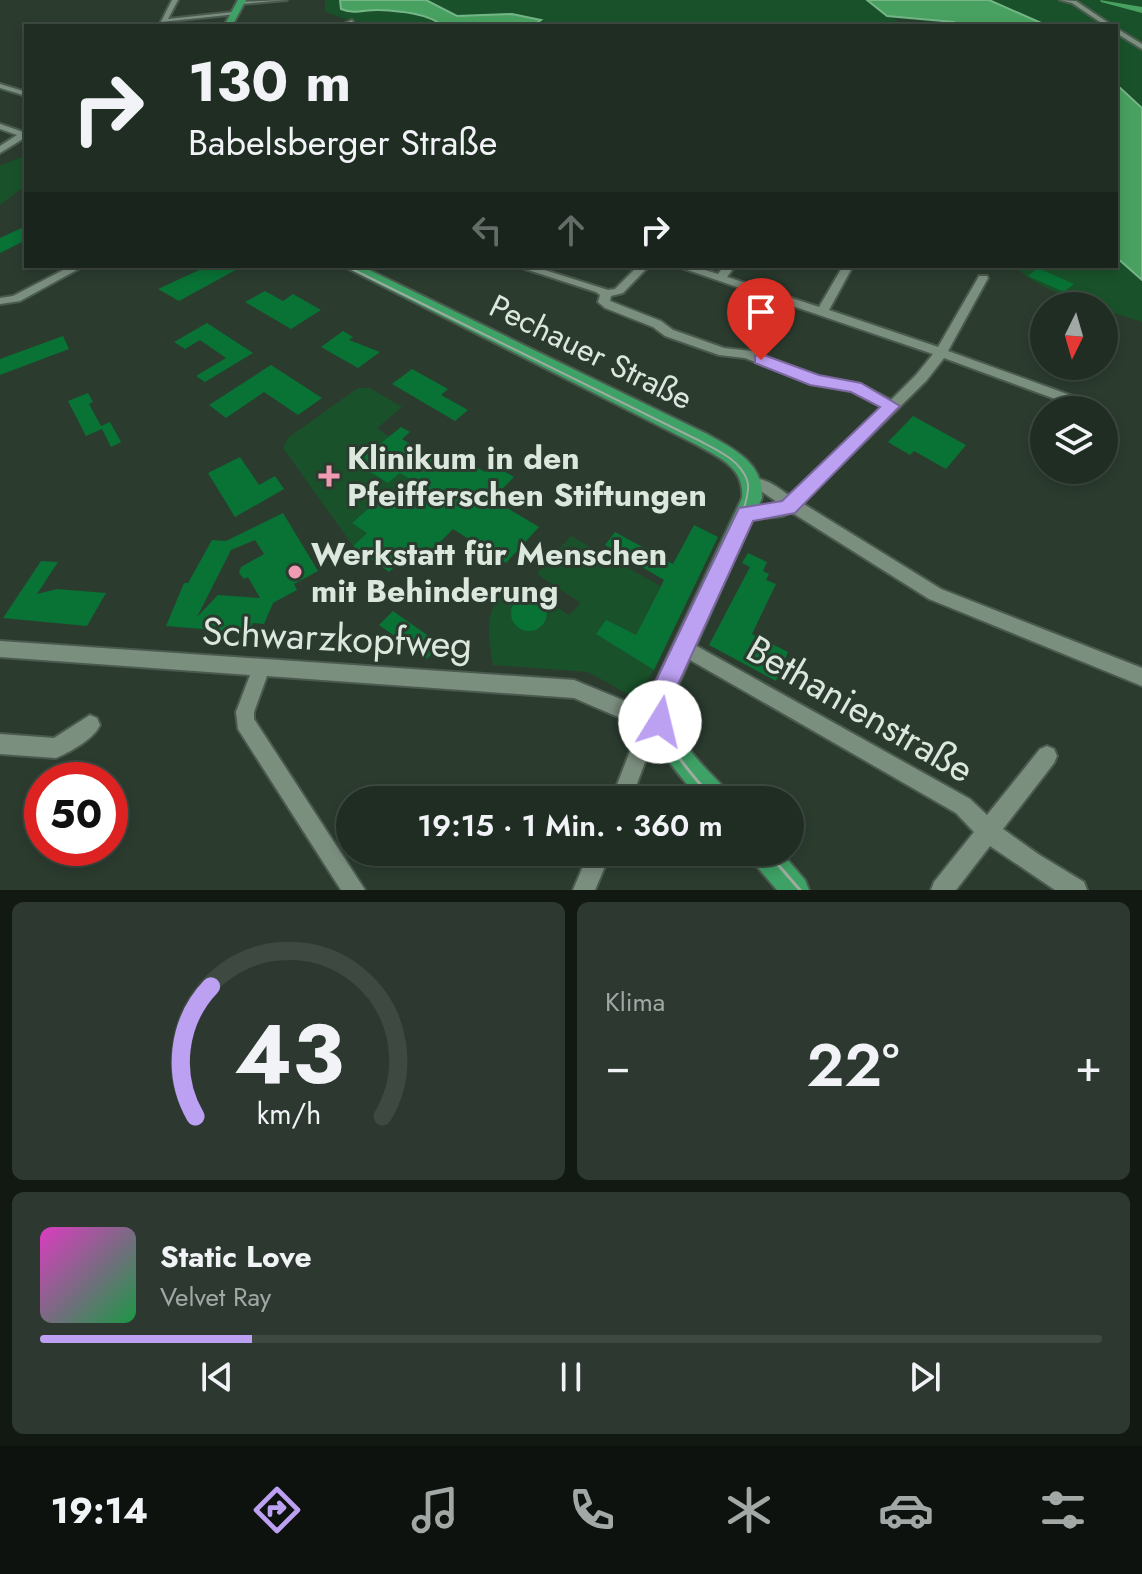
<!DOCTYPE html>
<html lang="de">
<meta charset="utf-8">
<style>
body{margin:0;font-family:Jost,sans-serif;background:#2d3930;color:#f1f3f6;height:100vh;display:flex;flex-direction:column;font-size:30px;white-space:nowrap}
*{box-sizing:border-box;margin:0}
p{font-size:26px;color:#a2a8a6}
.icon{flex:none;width:44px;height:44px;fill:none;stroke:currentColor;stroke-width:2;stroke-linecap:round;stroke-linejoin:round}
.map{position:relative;height:890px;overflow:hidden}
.sheet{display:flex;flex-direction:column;gap:12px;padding:12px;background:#121913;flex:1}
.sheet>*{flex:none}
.hud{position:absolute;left:24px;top:24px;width:1094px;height:244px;border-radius:0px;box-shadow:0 4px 12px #0003,0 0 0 2px #3d4941;background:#202d23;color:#f1f3f6;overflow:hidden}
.needle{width:52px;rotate:185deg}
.tools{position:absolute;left:1030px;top:292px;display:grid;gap:16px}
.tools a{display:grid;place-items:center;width:88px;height:88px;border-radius:50%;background:#202d23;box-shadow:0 4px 12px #0003,0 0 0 2px #3d4941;font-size:40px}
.speed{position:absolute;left:24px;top:762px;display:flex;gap:16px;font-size:40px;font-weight:700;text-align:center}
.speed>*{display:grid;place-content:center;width:104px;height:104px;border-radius:50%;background:#202d23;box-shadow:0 4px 12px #0003,0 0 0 2px #3d4941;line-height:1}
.speed .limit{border:12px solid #d22;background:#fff;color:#111}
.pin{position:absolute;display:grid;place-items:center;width:68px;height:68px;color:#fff;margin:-82px -34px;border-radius:50% 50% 50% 0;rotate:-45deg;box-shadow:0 0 8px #0007}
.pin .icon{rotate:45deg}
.me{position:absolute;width:88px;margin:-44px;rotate:9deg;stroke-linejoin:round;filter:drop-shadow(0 0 6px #0008)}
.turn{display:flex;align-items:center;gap:28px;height:168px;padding:0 32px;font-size:36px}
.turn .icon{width:104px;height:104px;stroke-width:2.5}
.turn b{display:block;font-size:56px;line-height:68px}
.lanes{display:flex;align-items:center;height:76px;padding:0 32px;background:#0003;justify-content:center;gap:40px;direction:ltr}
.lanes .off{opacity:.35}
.big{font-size:60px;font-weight:600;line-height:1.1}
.sheet .widget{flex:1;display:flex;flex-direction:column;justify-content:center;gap:12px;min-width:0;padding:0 28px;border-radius:12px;background:#2d3930}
.sheet .dial{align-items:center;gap:0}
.dial svg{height:208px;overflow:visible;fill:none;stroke:#3d4941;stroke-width:7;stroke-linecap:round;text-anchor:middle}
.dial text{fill:#f1f3f6;stroke:none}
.song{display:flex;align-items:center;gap:24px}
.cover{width:96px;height:96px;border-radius:12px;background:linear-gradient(135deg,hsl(310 70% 55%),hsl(140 70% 35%))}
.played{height:8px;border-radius:4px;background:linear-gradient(90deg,#bca0f2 20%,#3d4941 20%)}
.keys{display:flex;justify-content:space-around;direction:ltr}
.heat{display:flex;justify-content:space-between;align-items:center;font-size:44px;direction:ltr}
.sheet .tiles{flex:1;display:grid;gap:12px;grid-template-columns:1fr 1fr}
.widget:last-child{grid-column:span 2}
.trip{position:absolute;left:336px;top:786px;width:468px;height:80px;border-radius:40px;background:#202d23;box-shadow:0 4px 12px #0003,0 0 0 2px #3d4941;font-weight:600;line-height:80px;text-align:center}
.tab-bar{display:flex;height:128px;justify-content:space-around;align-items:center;background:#0d120e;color:#a2a8a6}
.tab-bar .icon{width:56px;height:56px}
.tab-bar .current{color:#bca0f2}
.tab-bar b{font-size:36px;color:#f1f3f6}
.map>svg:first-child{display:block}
</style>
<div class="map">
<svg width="1142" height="890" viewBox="0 0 1142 890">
<rect width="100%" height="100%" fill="#2b3c2f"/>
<path fill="#19522a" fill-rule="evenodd" d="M325,0h15l1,9c15,6 24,-1 38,1 20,2 49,3 64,16 -36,0 -86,2 -118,-15z
M426,0h441l20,16 75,9 -68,-7 8,8h-370l8,-6 -28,-6 -55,2z
M989,0h153v107l-26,-26v-55h-68z
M26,155v30l-26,20v-39z
M1116,242l26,28v52c-33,-12 -104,-29 -127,-56h101z
M358,388h12l32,19 -25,21 12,9 -32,26 31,20 12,-10 16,10 -18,16 -11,-7 -34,30 14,11 -14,13 -70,-98 5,-10z
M571,536l89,50 -24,49 -40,-1 58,36 -15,24h-11l-40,-22 -95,-7c-6,-37 -11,-61 26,-82l50,32 12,-12 -44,-29zM531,596l13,5 4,14 -8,12 -13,3 -11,-5 -5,-11 8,-15z"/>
<path fill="#48a160" stroke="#74b686" stroke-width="2" d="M340,0h86l31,16 55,-2 29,6 -9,6h-89c-15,-13 -44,-15 -64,-16 -13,-1 -23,5 -38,-1z
M867,0h122l59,26h-87l-7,-4 -67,-6z
M1116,84l26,24v172l-26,-23z"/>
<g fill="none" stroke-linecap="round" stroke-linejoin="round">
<path fill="#48a160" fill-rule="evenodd" d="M1100,0l42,7v6l-41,-11z"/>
</g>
<path fill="#097235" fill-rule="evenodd" d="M26,226v14l-26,13v-15z
M208,266h35l-64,35 -21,-12z
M1038,268l36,16 -10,8 -36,-16z
M265,291l18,10 10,-7 28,16 -30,19 -46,-27z
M207,323l46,30 -48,29 -9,-6 30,-18 -26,-18 -15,9 -11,-7z
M343,331l10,6 -4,3 31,12 -22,16 -37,-21z
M63,336l6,13 -69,26v-16z
M271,365l51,33 -24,17 -34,-23 -38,26 -17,-13z
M412,369l36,20 -7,6 27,15 -13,11 -63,-37z
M88,393l5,9 -4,2 12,22 9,-4 11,20 -10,5 -9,-18 -16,7 -18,-35z
M913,416l53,29 -20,24 -32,-18 -4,4 -22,-13z
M401,427l9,5 -8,7 44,27 11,-10 28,16 8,-7 21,12 -22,22 47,28 -33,36 -53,-34 -32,32 -12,-8 -20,19 -36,-26 14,-13 -15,-10 35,-31 11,7 18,-16 -16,-10 -12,10 -32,-20z
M240,457l19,28 16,-9 9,13 -49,28 -27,-44z
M283,513l35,58 -24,13 3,6 -24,13 -9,21 -11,-1 -4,10 -83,-7 18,-43h4l24,-43 14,1zM255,540l9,14 -23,13 -2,6 5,6 4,-2 12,21 -42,-3 -21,22 34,-67z
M694,525l24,12 -64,133 -58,-36 10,-14 30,15 28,-55 -59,-35 10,-13 58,32z
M748,553l19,9 -4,9 6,3 -3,6 10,4 -24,50 36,18 -12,29 -67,-36 41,-78 -8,-4z
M41,561l17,1 -21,32 20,-5 49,4 -19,33 -84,-8z
M511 613a18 18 0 1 1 36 0a18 18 0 1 1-36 0Z
M393,611l47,33 -13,15 -48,-34z
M110,792l15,32 -15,12z"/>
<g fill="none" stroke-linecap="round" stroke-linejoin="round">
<g stroke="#4b5a4f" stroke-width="4">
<path id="minor" d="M172,0h6l-10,19 66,-7 3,2 -76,8z
M287,0l-46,4 -3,-2z
M1060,0l16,1 37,25h-7l-34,-23z
M352,20l2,3 -14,3 1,-1z
M1116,28l26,16v5l-26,-16z
M0,84l26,8v4l-26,-8z
M0,124l26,9v4l-26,16v-7l17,-11 -17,-6z
M71,266h13l-64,35 -20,3v-6l13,-2z
M516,266h16l76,24 7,-1 23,-23h11l-26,27 -12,3 -1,5 51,20 12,9 51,18 27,3 67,26 42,7 31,16 25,-25 17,-21 -257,-88h16l26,8 6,-8h11l-8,11 92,30 24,-41h10l-24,44 109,37 40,-69 1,-2h8l1,2 -40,73 130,47 1,12h-14l1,-7 -122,-45 -18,23 -124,122 139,86 201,79v18l-213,-87 -138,-87 -8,4 -37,4 -5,-2 -3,-4 3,-4 39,-6 -19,-13 -13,-4 -2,-4 2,-4c16,-3 29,8 42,17l93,-89 -31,-16 -41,-7 -66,-26 -26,-3 -54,-19 -12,-9 -48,-19 -7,-6 2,-7 -4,-3z
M1059,470h14l-2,7h-10z
M684,639l286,160 17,16 53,-66 7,-3 7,3 3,7 -3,7 -51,66 35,25 46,28 3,8h-32l-65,-44 -34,44h-25l3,-8 40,-50 -18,-19 -278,-160 -3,-6 3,-6z
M0,641l574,39 95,39 3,7 -3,7 -21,21 -17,46h-20l23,-59 12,-12 -72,-31 -307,-22 -13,36v7l111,171h-24l-103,-161 -2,-17 14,-37 -250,-18z
M90,715l7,3 3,7c-6,14 -30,27 -44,33l-56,-4v-20l54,4z
M589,852h22l-16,38h-22z"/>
</g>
<g stroke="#4b5a4f" stroke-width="4">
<path id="major" d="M238,0h8l-14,26h-8z
M343,266h18l346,168c27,15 57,29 55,64l-86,192c-11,45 23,70 51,101l4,9h-30c-30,-34 -66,-71 -45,-119l86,-183c3,-31 -24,-41 -47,-54z
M749,852h32l24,28 4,10h-32l-24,-28z"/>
</g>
<use href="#minor" fill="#7b8f7f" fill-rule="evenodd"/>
<use href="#major" fill="#3ea165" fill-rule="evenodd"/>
<path stroke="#9eaba0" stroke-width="2" d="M346,266l354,175c17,9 40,19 47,39 9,23 -40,105 -52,131"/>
<path stroke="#9eaba0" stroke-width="3" d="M696,609c-46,98 -58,106 18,191
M767,852l33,38"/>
</g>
<path fill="#bca0f2" stroke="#7a689d" stroke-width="2" d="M761,354l58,21 42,8 39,23 -105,107 -42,8 -78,170 -6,39 -9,4 -8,-4c-6,-14 -5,-26 0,-41l87,-181 43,-7 98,-94 -29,-15 -41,-7 -55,-22v-7z"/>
<g fill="#f19ab4" stroke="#2b3c2f" stroke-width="3">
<path d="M325 464h8v8h8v8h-8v8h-8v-8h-8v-8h8z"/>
<circle cx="295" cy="572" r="8"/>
</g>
<g text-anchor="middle" stroke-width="6" stroke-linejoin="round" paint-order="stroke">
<g font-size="32" fill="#dce7de" stroke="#2b3c2f">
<text transform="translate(591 352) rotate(26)" y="11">Pechauer Straße</text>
</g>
<g font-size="32" font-weight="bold" fill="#dce7de" stroke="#2b3c2f" text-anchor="start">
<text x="347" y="469">Klinikum in den<tspan x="347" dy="37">Pfeifferschen Stiftungen</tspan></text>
<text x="311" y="565">Werkstatt für Menschen<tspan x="311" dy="37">mit Behinderung</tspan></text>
</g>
<g font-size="38" fill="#dce7de" stroke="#2b3c2f">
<text transform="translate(337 638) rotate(3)" y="13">Schwarzkopfweg</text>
<text transform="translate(860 709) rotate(30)" y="13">Bethanienstraße</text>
</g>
</g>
</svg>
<div class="tools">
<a><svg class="needle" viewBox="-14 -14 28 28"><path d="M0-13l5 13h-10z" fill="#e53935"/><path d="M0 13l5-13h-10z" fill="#a2a8a6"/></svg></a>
<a><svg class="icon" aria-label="layers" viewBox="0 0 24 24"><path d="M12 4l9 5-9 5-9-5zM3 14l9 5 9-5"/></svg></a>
</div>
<div class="speed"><div class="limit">50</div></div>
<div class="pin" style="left:761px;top:360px;background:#d93025"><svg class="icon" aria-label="arrive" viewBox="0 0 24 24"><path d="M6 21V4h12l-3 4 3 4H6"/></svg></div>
<svg class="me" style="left:660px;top:722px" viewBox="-20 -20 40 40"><circle r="19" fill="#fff"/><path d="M0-13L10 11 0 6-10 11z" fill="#bca0f2"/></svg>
<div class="trip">19:15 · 1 Min. · 360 m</div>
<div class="hud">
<div class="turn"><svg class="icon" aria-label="right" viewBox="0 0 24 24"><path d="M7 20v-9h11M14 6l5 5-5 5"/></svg><div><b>130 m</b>Babelsberger Straße</div></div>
<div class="lanes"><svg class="icon off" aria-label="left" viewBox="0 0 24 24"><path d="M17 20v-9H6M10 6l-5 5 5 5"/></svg><svg class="icon off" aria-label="ahead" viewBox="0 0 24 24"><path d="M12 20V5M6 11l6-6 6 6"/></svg><svg class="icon" aria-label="right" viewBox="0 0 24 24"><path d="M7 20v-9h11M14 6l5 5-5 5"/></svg></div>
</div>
</div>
<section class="sheet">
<div class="tiles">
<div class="widget dial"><svg viewBox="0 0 100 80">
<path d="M14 69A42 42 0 1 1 86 69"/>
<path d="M14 69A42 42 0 0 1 20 19" stroke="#bca0f2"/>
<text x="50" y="56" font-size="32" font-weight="700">43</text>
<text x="50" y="72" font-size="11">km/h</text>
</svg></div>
<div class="widget"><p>Klima</p>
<div class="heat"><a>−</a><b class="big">22°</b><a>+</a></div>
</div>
<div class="widget">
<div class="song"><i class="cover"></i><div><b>Static Love</b><p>Velvet Ray</p></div></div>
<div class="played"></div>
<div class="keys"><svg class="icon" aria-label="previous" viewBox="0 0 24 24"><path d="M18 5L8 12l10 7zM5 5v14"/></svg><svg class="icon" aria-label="pause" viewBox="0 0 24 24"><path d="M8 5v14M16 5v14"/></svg><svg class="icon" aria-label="next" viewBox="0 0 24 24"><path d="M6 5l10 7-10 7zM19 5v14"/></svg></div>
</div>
</div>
</section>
<nav class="tab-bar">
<b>19:14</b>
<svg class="icon current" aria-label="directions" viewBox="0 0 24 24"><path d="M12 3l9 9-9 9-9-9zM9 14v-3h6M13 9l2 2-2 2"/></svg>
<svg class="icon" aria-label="music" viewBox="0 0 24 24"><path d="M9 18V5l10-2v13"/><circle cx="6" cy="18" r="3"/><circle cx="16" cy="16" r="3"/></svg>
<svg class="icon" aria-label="phone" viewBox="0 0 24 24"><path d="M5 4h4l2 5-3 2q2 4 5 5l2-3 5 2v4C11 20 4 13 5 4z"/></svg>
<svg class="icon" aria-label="climate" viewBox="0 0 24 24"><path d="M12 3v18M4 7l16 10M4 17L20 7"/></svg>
<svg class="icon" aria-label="car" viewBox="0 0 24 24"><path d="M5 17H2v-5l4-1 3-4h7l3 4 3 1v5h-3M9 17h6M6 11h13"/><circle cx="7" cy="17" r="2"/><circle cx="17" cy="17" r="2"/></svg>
<svg class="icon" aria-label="filters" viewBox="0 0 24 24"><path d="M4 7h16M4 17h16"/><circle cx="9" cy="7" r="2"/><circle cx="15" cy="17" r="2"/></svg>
</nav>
